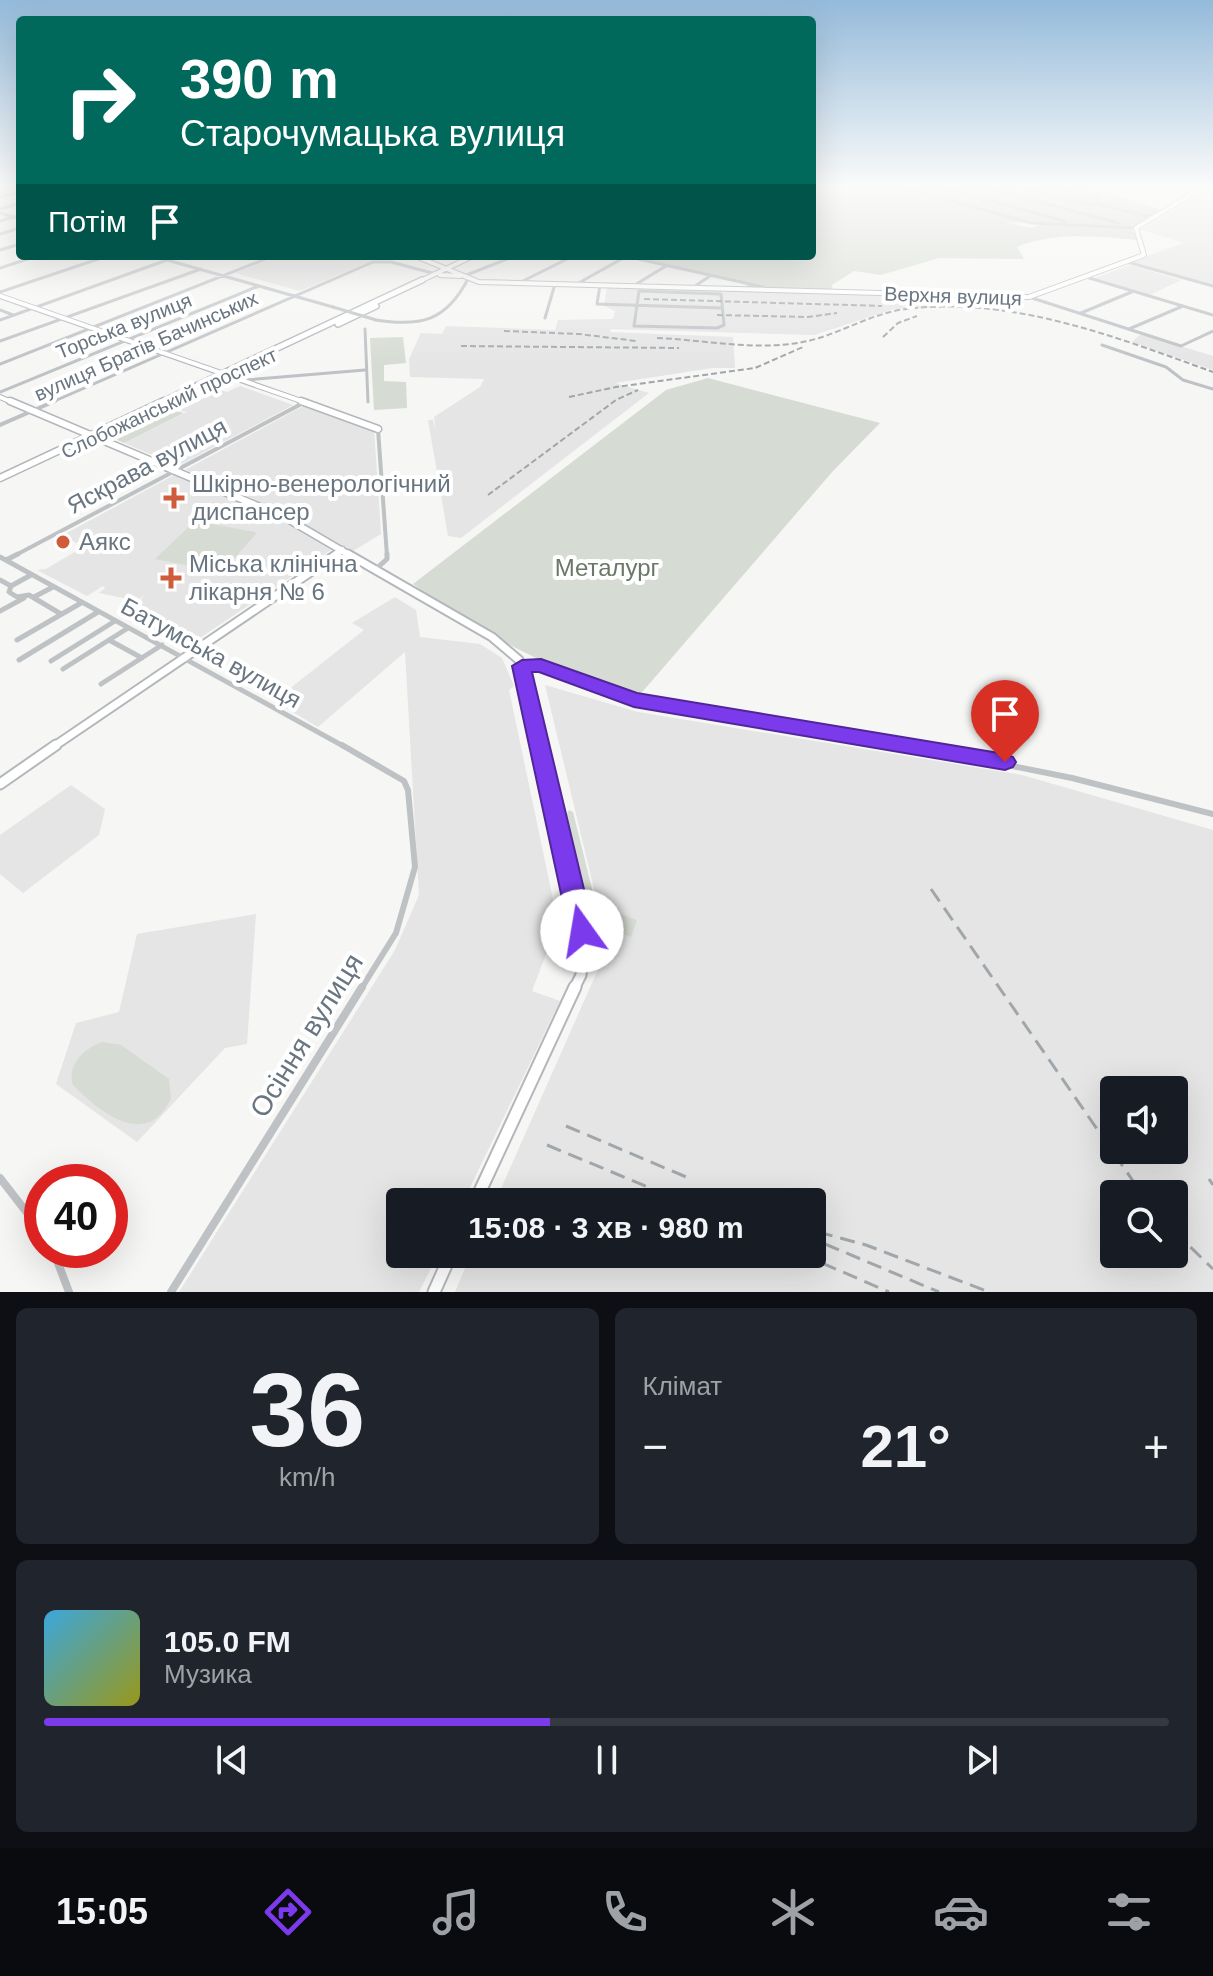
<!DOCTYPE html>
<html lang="uk">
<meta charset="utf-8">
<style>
body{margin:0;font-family:Arial,sans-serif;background:#20242c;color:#f1f3f6;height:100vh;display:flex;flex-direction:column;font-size:30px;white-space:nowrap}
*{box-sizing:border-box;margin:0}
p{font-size:26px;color:#9ea1a6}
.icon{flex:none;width:44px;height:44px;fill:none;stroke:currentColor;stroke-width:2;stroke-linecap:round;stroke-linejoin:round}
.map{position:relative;height:1292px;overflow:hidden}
.side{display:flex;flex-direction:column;gap:16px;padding:16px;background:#0d0f14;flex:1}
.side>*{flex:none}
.guide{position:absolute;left:16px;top:16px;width:800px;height:244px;border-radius:8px;box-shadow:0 8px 32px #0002;background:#00695c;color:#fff;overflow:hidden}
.buttons{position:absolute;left:1100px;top:1076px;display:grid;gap:16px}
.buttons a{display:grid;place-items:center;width:88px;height:88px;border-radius:8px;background:#171b24;box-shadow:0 8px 32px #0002;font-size:40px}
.speed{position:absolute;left:24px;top:1164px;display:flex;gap:16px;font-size:40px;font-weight:700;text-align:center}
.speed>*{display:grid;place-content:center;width:104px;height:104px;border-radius:50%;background:#171b24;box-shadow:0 8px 32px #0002;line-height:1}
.speed .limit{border:12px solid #d22;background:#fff;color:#111}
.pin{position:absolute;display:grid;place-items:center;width:68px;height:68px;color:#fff;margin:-82px -34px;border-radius:50% 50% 50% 0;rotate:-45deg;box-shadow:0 0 8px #0007}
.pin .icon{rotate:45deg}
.me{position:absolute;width:88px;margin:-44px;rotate:347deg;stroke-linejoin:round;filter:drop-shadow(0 0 6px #0008)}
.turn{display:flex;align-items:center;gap:28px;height:168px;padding:0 32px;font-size:36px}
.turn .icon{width:104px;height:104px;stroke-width:2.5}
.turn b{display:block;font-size:56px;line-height:68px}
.then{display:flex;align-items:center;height:76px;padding:0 32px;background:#0003;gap:16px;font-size:30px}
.big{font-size:60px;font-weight:600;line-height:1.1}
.side .widget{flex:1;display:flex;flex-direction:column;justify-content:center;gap:12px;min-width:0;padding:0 28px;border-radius:12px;background:#20242c}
.side .dial{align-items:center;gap:0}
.dial b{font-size:104px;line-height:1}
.song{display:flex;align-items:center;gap:24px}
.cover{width:96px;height:96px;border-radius:12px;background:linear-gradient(135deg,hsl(200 70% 55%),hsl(60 70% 35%))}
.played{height:8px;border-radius:4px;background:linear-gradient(90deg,#7c3aed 45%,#363941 45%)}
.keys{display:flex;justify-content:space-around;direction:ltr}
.heat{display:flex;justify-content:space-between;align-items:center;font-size:44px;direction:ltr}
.side .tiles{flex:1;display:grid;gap:16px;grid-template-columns:1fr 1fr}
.widget:last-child{grid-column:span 2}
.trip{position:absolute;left:386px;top:1188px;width:440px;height:80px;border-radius:8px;background:#171b24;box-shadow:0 8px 32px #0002;font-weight:600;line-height:80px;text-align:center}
.tab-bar{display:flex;height:128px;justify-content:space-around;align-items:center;background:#090b0e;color:#9ea1a6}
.tab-bar .icon{width:56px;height:56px}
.tab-bar .current{color:#7c3aed}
.tab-bar b{font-size:36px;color:#f1f3f6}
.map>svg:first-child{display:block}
</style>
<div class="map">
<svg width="1213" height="1292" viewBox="0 0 1213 1292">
<rect width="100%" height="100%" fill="#f6f6f4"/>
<path fill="#e4e5e4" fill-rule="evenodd" d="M1209,188h4v97l-83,-23 54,-19 -43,-13z
M279,256h94l5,2 -78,33 -65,-18z
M1130,265l51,15 -31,15 -55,-17z
M607,287l315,9 10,11 -38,2 -80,26 -203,-6 -1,3 123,5 2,31h-22l-98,15 34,10 -188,145 -13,-2 -20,-116h5l3,11 -2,-14 46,-30 4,-8 -74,-2 -1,-18 12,-26 21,1 4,-8 109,4 3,-10 55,-1 2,-8 -11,-5z
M1141,334l72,22v14l-81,-28z
M240,386l53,19 -115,61 -54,-23 63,-31 -6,-1 2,-3 38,-18 6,2z
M305,405l69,24 7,105 -28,17 -70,-39 -98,-42z
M176,474l92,39 63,37 -146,98 -57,-30 16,-23 -7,6 -38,-8 6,-5 -2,-2 -16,10 -50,-26 9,-1 37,-22 -20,-12z
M395,597l21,13 4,27 60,7 22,14 12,28 -5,4 49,233 -26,68 28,10 -97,201h-63v52h38l-19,38h-240l216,-342 24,-55 -14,-243 -87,75 -44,-26 90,-71 -12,-7z
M545,685l93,27 384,63 191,55v462h-758l16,-38h341v-52h-317l113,-255zM1114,1090h60v60h-60zM1114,1194h60v60h-60z
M71,785l34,24 -6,26 -76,58 -23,-19v-39z
M256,914l-9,130 -22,4 -88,94 -81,-58 20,-61 43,-11 18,-78z"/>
<path fill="#d6dbd3" d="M812,185h270l80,25 -24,17 -133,-5 26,6 10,-4 90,4 7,12c-41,-3 -82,-9 -121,7l7,12 -85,-1 -58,17 -27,-4 -22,14 1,5 -87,-3 1,-4 -118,-27h183z
M403,337l3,26 -22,2v16l22,1 1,26 -33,2 -4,-72z
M708,378l172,45 -47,48 -196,227c-78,-25 -158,-64 -224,-114l253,-194z
M167,409l17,4 -60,30 -15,-7z
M195,521l60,11 1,2 -34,38 -67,-13z
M569,810l4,2 23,93 41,15 -6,17 -35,-13 -8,-8 -24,-98z
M102,1042l19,3 48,34 2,19c-23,52 -71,15 -98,-13 -6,-20 10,-36 29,-43z"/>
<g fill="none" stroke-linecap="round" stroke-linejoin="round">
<g stroke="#b3b7bb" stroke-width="6">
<path id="secondary-far4" d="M0,186l6,-1
M415,256l64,26 550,15 115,-42 -8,-27 69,-42h8
M0,296l307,107
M0,397l14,6"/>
</g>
<g stroke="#b3b7bb" stroke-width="9">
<path id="secondary-far3" d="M10,401l276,117 65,38
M301,401l77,28
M334,556l8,-6"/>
</g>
<g stroke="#b3b7bb" stroke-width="11">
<path id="secondary-far2" d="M348,554l144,83 27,23 20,87
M53,747l284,-193"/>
</g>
<g stroke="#b3b7bb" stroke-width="13">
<path id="secondary-far1" d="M538,745l46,201 -3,29 -7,14
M0,784l56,-39"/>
</g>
<g stroke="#b3b7bb" stroke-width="15">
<path id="secondary" d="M475,1202l100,-215
M434,1292l17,-38"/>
</g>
<g stroke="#b2b6b9" stroke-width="6">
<path id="primary-far2" d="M440,275l21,1
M418,282l55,-26"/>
</g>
<g stroke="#b2b6b9" stroke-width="8">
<path id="primary-far1" d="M338,324l38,-18
M160,403l262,-123"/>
</g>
<g stroke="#b2b6b9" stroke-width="9">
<path id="primary" d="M0,478l164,-77"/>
</g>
<path stroke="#bec2c5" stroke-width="3" d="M894,185l137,38 105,5
M931,185l134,36
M976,185l142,38
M1012,185l78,20 7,-1
M1047,185l52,14 -2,5 58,14
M0,197l20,-5
M0,209l20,-6
M0,213l20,6
M0,221l20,-6
M0,234l20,-6
M0,250l20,-6
M153,256l180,51
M625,256l138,31 2,3
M1127,262l86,24
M0,268l37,-12
M464,276l51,-20
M1086,277l127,38
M519,283l54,-27
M575,285l50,-28
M600,285l-3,19 125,4
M633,286l33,-20
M692,288l18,-12
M639,291l82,3 3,31 -7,3 -83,-2z
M0,292l107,-36
M1029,297l152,49 32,-15
M0,310l13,5
M1081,313l53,-22
M545,318l10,-34
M0,320l178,-64
M376,320c45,7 70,1 92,-41
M365,329l3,73
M1129,329l54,-23
M0,341l201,-72
M1102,345l64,22 17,13 30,9
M0,364l273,-108
M246,380l119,-10
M0,392l259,-106
M50,403l323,-141h18l45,12"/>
<path stroke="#bec2c5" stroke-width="4" d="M0,425l55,-24
M378,429l9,127
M14,556l291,-154"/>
<path stroke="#bec2c5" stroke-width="5" d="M0,557l345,190
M6,560l12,-6
M376,569l11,-10v-5
M0,580l11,6 -2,6 8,5 12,-2 32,19
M11,586l20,-11
M34,597l19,-10
M0,611l24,-13
M17,640l64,-37
M109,640l33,18
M19,660l79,-48
M51,661l64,-40
M522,666l31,4 90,31 277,46
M63,669l65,-41
M101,684l61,-39"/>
<path stroke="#bec2c5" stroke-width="6" d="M342,745l62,36 4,9 7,77 -19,66 -35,56
M908,745l164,33 141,36"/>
<path stroke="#bec2c5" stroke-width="8" d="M0,1178l42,54
M53,1250l16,42
M171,1292l191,-305"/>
<use href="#secondary-far4" stroke="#fff" stroke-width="4"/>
<use href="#secondary-far3" stroke="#fff" stroke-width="6"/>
<use href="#secondary-far2" stroke="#fff" stroke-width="7"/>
<use href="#secondary-far1" stroke="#fff" stroke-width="9"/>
<use href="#secondary" stroke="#fff" stroke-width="11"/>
<use href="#primary-far2" stroke="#fff" stroke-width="4"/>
<use href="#primary-far1" stroke="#fff" stroke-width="5"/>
<use href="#primary" stroke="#fff" stroke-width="6"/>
<path stroke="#a0a6aa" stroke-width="2" stroke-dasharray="6 3" stroke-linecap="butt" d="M644,299l238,7
M717,315l91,2 29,-4
M504,331l75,3 57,7
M883,337l15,-14 19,-7
M657,338c50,2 102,14 151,3 34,-8 64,-28 98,-32 106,-13 210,28 307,63
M461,346l218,2
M569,397l47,-10 139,-19 48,-21
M488,495l128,-95 22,-10"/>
<path stroke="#a0a6aa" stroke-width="3" stroke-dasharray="15 8" stroke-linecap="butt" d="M931,889l211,305
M566,1126l125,53
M547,1145l137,57
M1209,1179l4,6
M1174,1231l39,38
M818,1232l48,13 123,47
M825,1244l114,48
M801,1254l88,38"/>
<path stroke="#bec2c5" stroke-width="3" d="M333,307l43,13"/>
</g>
<linearGradient id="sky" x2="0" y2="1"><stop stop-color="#94bada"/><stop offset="0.51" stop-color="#fbfbfa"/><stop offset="1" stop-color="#fbfbfa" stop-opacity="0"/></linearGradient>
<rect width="1213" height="366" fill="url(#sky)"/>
<path fill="#7c3aed" stroke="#51269a" stroke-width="2" d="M541,659l96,34 368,61 8,3 3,5 -3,5 -8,3 -371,-63 -95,-35h-7l62,259 -4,7 -8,4 -9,-4 -4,-7 -57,-265 10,-6z"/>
<g fill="#cf5d3b" stroke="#fff" stroke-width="3">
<path d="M170 486h8v8h8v8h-8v8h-8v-8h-8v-8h8z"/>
<circle cx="63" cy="542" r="8"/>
<path d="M167 566h8v8h8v8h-8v8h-8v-8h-8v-8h8z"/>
</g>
<g text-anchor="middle" stroke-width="8" stroke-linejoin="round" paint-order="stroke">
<g font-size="20" fill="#697681" stroke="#fff">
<text transform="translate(953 296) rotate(2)" y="7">Верхня вулиця</text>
<text transform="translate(124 326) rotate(-22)" y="7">Торська вулиця</text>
<text transform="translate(146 346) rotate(-24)" y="7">вулиця Братів Бачинських</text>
<text transform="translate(169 403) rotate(-25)" y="7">Слобожанський проспект</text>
</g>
<g font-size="24" fill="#697681" stroke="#fff">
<text transform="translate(147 466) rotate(-28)" y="8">Яскрава вулиця</text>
<text transform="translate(211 653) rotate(29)" y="8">Батумська вулиця</text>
</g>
<g font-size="24" fill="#697681" stroke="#fff" text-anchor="start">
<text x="192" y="492">Шкірно-венерологічний<tspan x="192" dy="28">диспансер</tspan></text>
<text x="79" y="550">Аякс</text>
<text x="189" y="572">Міська клінічна<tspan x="189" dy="28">лікарня № 6</tspan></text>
</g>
<g font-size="24" fill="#6a7967" stroke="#fff">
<text x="607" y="576">Металург</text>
</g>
<g font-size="28" fill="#697681" stroke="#fff">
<text transform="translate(306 1035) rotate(-58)" y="10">Осіння вулиця</text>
</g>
</g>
</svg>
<div class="buttons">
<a><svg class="icon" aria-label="sound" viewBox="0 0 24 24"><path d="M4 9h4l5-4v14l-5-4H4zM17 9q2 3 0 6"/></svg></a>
<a><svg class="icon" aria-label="search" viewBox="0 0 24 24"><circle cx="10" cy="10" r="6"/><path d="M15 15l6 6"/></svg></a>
</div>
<div class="speed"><div class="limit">40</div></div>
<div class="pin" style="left:1005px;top:762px;background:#d93025"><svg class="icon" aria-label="arrive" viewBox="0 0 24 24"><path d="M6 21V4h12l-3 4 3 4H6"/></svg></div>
<svg class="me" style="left:582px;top:931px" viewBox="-20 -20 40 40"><circle r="19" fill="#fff"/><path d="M0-13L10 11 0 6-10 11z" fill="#7c3aed"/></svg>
<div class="trip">15:08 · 3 хв · 980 m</div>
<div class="guide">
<div class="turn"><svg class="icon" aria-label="right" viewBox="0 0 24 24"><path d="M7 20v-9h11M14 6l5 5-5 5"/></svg><div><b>390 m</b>Старочумацька вулиця</div></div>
<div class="then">Потім<svg class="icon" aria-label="arrive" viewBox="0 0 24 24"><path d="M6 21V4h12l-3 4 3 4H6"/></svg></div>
</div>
</div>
<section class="side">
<div class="tiles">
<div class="widget dial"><b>36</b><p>km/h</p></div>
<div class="widget"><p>Клімат</p>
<div class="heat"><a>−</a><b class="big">21°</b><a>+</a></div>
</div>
<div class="widget">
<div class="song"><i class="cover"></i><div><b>105.0 FM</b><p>Музика</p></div></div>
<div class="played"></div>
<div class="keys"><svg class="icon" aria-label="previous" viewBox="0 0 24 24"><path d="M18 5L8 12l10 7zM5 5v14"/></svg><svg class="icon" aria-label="pause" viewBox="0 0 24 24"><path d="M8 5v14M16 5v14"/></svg><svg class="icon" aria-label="next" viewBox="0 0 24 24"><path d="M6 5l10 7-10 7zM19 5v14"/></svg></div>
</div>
</div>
</section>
<nav class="tab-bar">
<b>15:05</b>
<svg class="icon current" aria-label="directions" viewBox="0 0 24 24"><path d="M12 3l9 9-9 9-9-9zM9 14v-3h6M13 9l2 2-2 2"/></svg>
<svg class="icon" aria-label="music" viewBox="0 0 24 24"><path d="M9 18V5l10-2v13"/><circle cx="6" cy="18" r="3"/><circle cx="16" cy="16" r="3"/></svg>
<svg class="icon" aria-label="phone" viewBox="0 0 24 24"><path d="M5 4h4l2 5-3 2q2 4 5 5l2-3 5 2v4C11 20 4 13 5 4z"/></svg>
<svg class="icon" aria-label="climate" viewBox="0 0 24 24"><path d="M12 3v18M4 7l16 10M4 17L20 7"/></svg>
<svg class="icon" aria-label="car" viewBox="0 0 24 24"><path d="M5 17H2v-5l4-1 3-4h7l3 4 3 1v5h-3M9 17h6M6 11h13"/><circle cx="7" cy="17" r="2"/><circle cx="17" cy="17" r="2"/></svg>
<svg class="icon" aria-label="filters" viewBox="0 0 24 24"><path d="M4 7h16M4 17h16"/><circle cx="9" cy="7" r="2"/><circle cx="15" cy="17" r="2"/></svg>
</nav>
